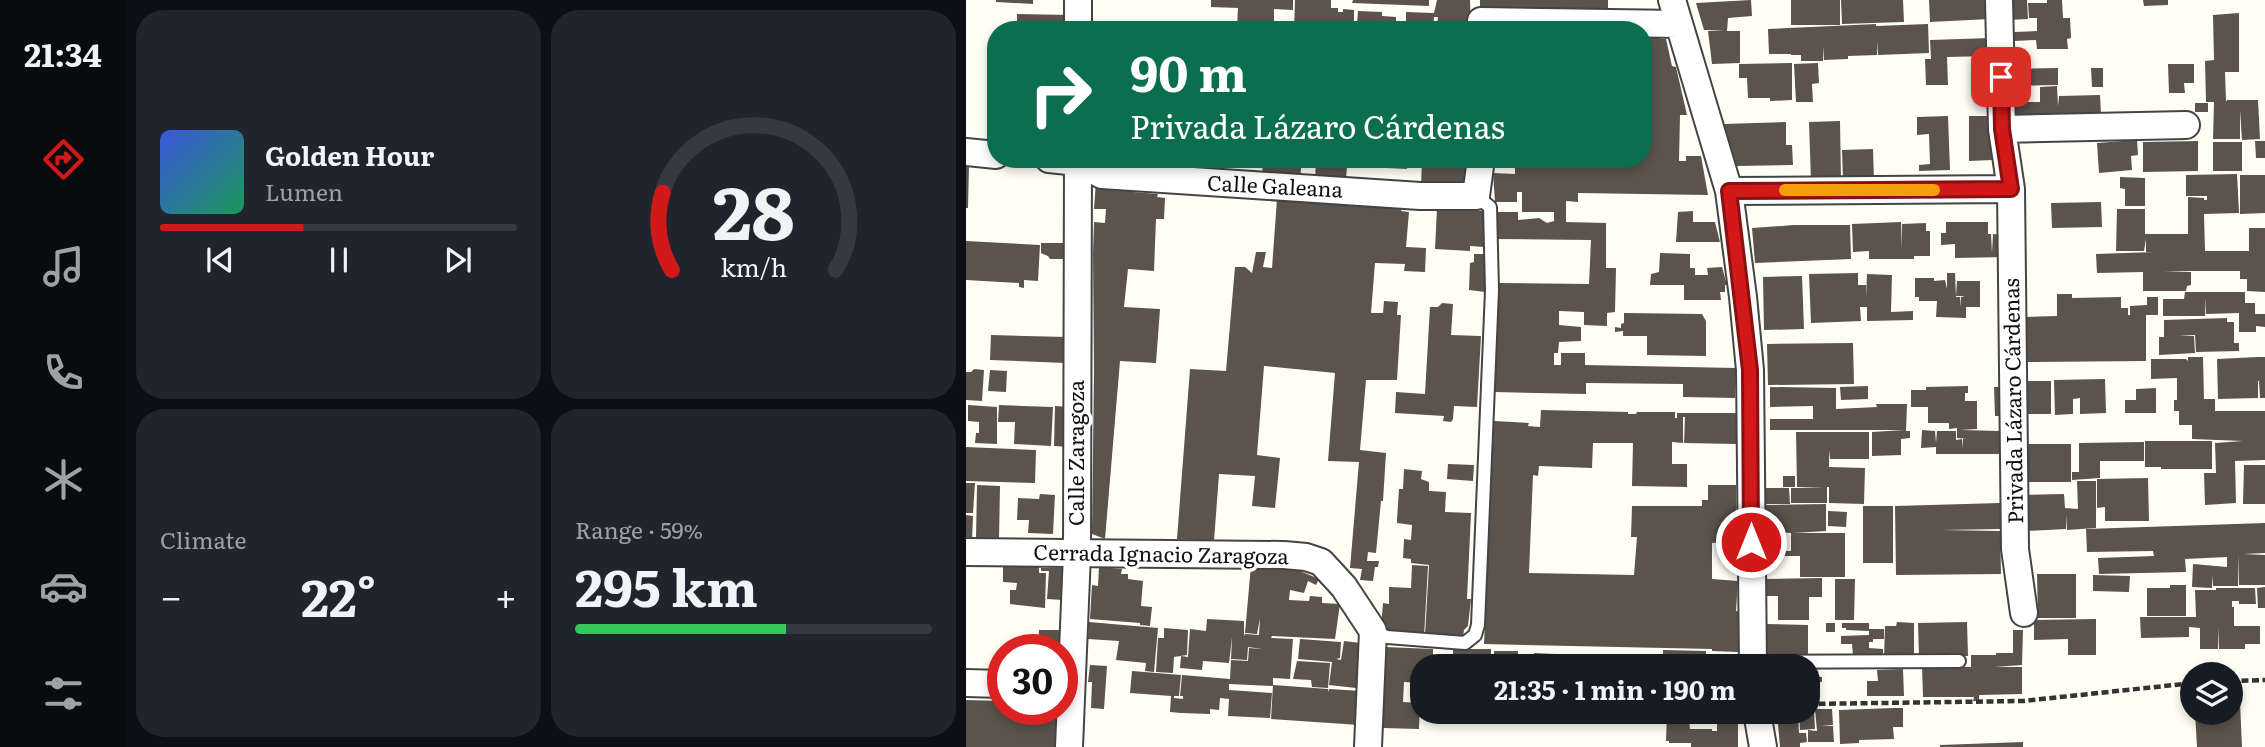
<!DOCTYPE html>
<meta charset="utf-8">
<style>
body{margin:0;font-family:Literata,serif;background:#20242c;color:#f1f3f6;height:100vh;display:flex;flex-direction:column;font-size:26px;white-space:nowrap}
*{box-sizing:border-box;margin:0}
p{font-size:23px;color:#9ea1a6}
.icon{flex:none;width:38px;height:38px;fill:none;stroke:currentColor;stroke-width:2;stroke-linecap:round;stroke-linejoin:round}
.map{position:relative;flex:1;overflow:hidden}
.side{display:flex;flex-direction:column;gap:10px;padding:10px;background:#0d0f14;width:840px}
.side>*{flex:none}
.hud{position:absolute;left:21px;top:21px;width:665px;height:147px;border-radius:28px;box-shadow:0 4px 10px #0003;background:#0b6e4f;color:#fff;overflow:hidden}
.controls{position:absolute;left:1214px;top:662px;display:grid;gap:14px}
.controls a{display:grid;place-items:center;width:63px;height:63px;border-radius:50%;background:#171b24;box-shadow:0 4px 10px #0003;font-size:35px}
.speed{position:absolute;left:21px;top:634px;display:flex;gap:14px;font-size:35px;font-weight:700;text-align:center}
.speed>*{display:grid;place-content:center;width:91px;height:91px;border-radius:50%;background:#171b24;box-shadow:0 4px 10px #0003;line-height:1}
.speed .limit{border:10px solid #d22;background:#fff;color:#111}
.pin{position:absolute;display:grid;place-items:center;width:60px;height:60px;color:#fff;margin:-30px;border-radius:14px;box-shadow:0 4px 10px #0006}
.me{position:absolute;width:77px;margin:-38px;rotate:0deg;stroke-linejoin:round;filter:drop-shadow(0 0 5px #0008)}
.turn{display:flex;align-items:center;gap:24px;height:147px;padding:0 28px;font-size:32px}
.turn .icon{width:91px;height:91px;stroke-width:2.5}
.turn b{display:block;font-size:49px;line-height:60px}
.big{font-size:52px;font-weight:700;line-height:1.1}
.side .tile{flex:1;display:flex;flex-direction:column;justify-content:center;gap:10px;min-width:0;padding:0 24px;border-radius:28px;background:#20242c}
.side .dial{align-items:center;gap:0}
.dial svg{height:182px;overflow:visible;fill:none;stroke:#363941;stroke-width:7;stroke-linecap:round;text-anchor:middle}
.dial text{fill:#f1f3f6;stroke:none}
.song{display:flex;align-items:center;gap:21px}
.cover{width:84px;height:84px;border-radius:10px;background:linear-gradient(135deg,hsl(230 70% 55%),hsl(150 70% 35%))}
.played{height:7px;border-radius:4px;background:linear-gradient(90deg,#d11919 40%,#363941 40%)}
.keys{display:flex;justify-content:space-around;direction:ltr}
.heat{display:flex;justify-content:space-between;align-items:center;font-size:38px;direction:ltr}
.charge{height:10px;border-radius:5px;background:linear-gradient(90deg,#34c759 59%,#363941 0)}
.side .tiles{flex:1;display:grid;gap:10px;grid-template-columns:repeat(2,1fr)}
.trip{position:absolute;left:444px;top:654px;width:410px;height:70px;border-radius:28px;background:#171b24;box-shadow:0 4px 10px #0003;font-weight:700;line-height:70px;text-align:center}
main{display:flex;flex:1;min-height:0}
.tabs{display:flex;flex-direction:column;width:126px;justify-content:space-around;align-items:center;background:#090b0e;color:#9ea1a6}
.tabs .icon{width:49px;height:49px}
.tabs .selected{color:#d11919}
.tabs b{font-size:32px;color:#f1f3f6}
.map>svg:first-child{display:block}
</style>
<main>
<nav class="tabs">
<b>21:34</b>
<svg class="icon selected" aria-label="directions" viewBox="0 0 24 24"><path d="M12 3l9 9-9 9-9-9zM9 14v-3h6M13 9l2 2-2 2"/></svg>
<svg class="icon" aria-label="music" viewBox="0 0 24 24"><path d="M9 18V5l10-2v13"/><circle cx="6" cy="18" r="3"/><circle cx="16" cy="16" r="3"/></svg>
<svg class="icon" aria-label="phone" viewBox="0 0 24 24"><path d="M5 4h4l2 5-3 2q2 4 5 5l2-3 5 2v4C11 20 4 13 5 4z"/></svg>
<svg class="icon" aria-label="climate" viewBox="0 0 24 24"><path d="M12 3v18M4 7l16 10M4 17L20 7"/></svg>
<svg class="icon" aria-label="car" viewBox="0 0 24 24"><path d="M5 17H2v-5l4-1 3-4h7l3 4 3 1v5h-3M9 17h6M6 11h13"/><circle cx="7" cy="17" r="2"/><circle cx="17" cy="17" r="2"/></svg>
<svg class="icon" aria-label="filters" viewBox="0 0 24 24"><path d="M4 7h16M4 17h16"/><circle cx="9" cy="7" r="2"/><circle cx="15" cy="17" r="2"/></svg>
</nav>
<section class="side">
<div class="tiles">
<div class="tile">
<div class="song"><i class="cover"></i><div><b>Golden Hour</b><p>Lumen</p></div></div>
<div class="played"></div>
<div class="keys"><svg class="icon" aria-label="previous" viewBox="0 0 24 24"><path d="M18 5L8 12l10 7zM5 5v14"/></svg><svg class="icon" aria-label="pause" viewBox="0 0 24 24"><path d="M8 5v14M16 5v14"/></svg><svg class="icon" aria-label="next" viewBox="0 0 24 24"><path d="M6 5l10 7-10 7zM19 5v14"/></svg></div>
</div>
<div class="tile dial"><svg viewBox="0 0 100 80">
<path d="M14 69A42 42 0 1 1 86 69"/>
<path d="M14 69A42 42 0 0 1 10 35" stroke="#d11919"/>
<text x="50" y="56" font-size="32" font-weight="700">28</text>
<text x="50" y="72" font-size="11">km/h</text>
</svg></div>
<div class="tile"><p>Climate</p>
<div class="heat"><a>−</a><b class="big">22°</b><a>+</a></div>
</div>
<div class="tile"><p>Range · 59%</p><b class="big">295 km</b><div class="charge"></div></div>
</div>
</section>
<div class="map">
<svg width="1299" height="747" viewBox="0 0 1299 747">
<rect width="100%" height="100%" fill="#fffef5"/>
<path fill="#5b534c" d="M30,0h37v4l-37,-2z
M245,0h82v10l-19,-1v20l-37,-1 1,-20 -27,-1z
M329,0h36v8h7v4h5v-3l11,1v16h3l1,-15 24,1v4l14,1v13h-102z
M387,0h76v6l-77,-3z
M471,0h33l1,30h-35l2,-13h-4l-1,13h-27v-18l28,1z
M514,0h128v20l-128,-4z
M785,0l1,16 -24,2 -1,13h13v32l-28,1 -4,-33 16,-1h-20l-8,-27z
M825,0h49v25h-49z
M875,0h62l1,22 -62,2z
M963,0h55v4h5l1,15 -60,3z
M1041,0h20l1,19 -20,1z
M1081,0h15l1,18h7l1,20 -4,1 1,10h-31l-1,-9 -22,1v-9l23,-1v-13h-8l-1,-15h19z
M1177,0h25v5l-24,1z
M1273,13v59h-14l1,30 1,-2h31l2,39 -18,1 -2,-30v29h-27l1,-37h-8l-1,-41 9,-1 -1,-45z
M51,14l54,1v15h-54z
M910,24v2l52,-2 1,29 -51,2 -1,-14v14l-29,1v3l-24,1v-14l-1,15h-22v-6h-10v-1h-22l-1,-25z
M692,27l3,12h5l6,27 4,1 11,48h-7l-1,46h7v-5h15l7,39 -130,-2v9l-12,-1v21l40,1v45h10l-1,44 -8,1v13l-23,-1v-13l-25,-1v14l22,2v14l-22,1 -1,11h-4v12h7v-12h24v12l151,3 -1,30 -52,-1v-13l-97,-1v11l-92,-2 3,-109 92,1 2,-44 -97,-1v-27h24v8l21,-2 8,5 7,-2v-9h-32v-20h-5v10h-22l-2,-29 22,1v-10l87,1v-6h41v-18h8l-1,-27h-7v-84z
M1024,38l1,18 -44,1 1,28h-22l-1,-26h6l-1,-19z
M826,63v37l-22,1v-3h-22l-1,-20h-8v-14z
M852,63l1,20 -7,1 1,18h-17l-2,-38z
M1202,64h26v19h-10l1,10h-16z
M1092,68v17l-48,1v-17z
M1125,68h12v19h-11z
M1091,86l1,20 1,-10 41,-1 1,20 -90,1v-14h29v-15z
M1229,103h13v9h-13z
M982,116l2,54 -31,1v-6l11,-1 -1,-30 -12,1v-18z
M1003,116h22l1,44 -23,1z
M874,121l1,60 -30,1 -2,-60z
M820,122v23h6l1,20 -57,1 -12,-42z
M1171,140l1,15 -7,1 1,14 -33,3 -2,-30z
M1232,141v30l-55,1v-30z
M1289,141h10v17h-9z
M1247,142h29v29h-29z
M907,149l1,31h-31l-1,-30z
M132,159h97l-1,16 -80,-4z
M297,159h39l-2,20 -38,-2z
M350,159h92l-1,10 -60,-3 -1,14 -31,1z
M456,159h46l-1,30 -46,-2z
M0,166h3l-1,42h-2z
M1271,174l2,39 -35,1 1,37h44v-23h16v64l-18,-1v-12h-7v-8h-76l27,1v13l-4,1 -1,5h-43v-19l-46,1 -1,-19 59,-2h-9v-13l-2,12h-28l1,-42h28v25h43v-37l16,1v2h3v-4h-21v-21z
M1274,175h25v38l-25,1z
M1154,177l25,1v28h-20v-17l-5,-1z
M130,181l38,3 -1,8 25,2 -1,3 8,1 -1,21h-8l-2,52 -26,-2 -4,38 36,2 -4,54 -36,-2 -15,178 -13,-5 2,-163 -1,-118 1,-31 11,1 1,-14h-12z
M311,199l125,6 -1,6 8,1 -3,35 20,1 -1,24 -21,-1 1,-7 -30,-1 -4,50h12l1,-12 14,1 -1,13h4l-4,65h-31l-6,70 26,3 -3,48h-2l-5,52 -8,-1 -1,9h12l-1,6h-3l-2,14 -13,-1 2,-11 -12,-1 9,-106 -31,-1 7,-88 -71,-7 -7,89 23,3 -5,50 -23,-2 3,-30 -36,-2 -5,67 -37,-2 13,-170 36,2 9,-104h10l7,6 4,-21h10l-3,15 9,1z
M1135,202l1,25 -50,1 -1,-25z
M471,208l49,3 -2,36 -14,-1v5l-35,-2z
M727,211v11h22l5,20h-44l2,-30z
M935,222l1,28v-26l24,-1v8h4v25h-16v3h-45v-8l-16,1 -1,-28z
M980,222h42v12h3l1,19 1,-19 13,1v22l-51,1v-14l-14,1v-12h5z
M828,225h56l1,34 -96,4 -3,-35z
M0,241l74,4 -2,36 -14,-1v8l-5,-1v-4l-53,-3z
M75,243h25v16h-16l-2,-3 -5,-2 -2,-1z
M694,253l30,1v14h5v7h13l-1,-7 15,-1 5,18h-2v7h-5l1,8h-37v-15h-34l1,-11 8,-2z
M508,254h10v8h3l-2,30 -16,-2 1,-27 4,-1z
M892,273v12h8v13l1,-24 25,1 -1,37 22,-1v9l-46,1v-14h-7l1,14 -50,2 -2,-49z
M981,273h8l1,24h4v10l1,-10 4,-1h-9l1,-15h23v26h-14v11l-30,-1 1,-16h-18v-4h-4v-19h19v3l11,-1 2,9z
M836,276l2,53 -40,1 -1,-53z
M1219,292h60v11h10v11h10v13l-9,-1v6h-17v-19l-33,1v-17l-1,19h-42v-17h21z
M1091,294h15v4l49,-1v11h7v7h2v-9l17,-1v-8h11v18h-12v46l-125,1v-45l36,-1z
M476,303l11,1 -2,31 30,1 -4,71 -23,-1 -1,13 -2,3 -8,-1 1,-5 -49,-3 1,-21 29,2 5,-87h8z
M658,313l78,1 4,7v35l-59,-1v-19h-24v-5l-8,1v-5l6,1v-4l3,-1z
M1261,318v4h7v21h5v8l-43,1 -1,-17h-16l15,1 1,17 -36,2v-18h5v-17z
M25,335l76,2 -1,26 -76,-3z
M887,343l1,41 -86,1 -1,-41z
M1222,357h15l1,42h11v12h50v49l-30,1 1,42 -31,2 -1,-32h12l-1,-30 28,-2 -51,-2v-14h-13v-14h-5v-11h3v-22l-26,1v-20h35l2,2z
M1292,357h7v41h-5l-1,-17h-1v17l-40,1 -1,-40z
M8,369l10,1 -2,31 -16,-1v-28h5z
M24,370l17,1 -1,21 -18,-1z
M1139,379l1,34 -26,1v-16l-7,1v15l-18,1 -1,-35z
M1053,381h32v33h-32z
M902,386v13l-27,1 -1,-13z
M1002,386v7h-3v8h12v28l-17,1 39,1 1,23h-64v-7l-15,1 1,-18 13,1 1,12 1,-12h19v9l6,-1v9l1,-9h4l-10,-1v-10l-8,1v-6h-21v-16h-17v-17h15v-3z
M804,387l66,1v21l41,-2 -1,-3h31l-1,27h4v7l-9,1v16l-29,1v-24l32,-2h-134v-11h43v-13l-43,1z
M1028,387h11v29h-10z
M1190,388v25h-31v-13h11v-11z
M2,405l29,2v37l-22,-1 1,-10h3v-11l-11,-1z
M33,405l54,2 -2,39 -37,-2 1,-22h-17z
M89,406l16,1 -2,40 -15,-1z
M575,410l87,2v2h8l1,-2h38v6h2v-5h60l-1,31 -52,-1 1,-26h-2v26l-11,-1v22h15v23l-55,-1 1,-43h-40l-1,25 -53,-2 -1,10 -5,-1 -4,98 105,2 3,-38h-6l1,-31h70v-6h6v-15h28l1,57 -25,1v36l26,2 -2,30h3l-1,41 -26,-1v-2l-228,-5 10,-223 35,2 -1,3 12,1z
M830,432h73v27h-39l-1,-9v17l36,1 -1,36 -35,-1v-16h-2v16h-36v-15h33l-27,-1z
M1179,441h67v28h-51v-2h-16z
M1178,442v19h-44v17l-28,2v-8h7v-29z
M1057,444h48v38h-48z
M0,447l70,3 -1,33 -69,-2z
M482,464l26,1 -1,16 -26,-2z
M1278,465h21v39h-22z
M438,469l18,2 -1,8 8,3v9l17,1 -1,20 26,1 -4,86h4l-3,27 -4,4 -1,7 -38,-2 4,-70 -18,-2v-4l-8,-1 1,-19 7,1 1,-15 -15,-2v-3l2,-31h4z
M817,476h12v11h-12z
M1182,478l1,43h-44v-14l-8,1v-29z
M1111,481h19v47l-29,2 -1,-15v14l-41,2 -2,-36 41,-1 1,14 13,1z
M0,483h9l-2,30h-7z
M11,485l23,1 -1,54 -23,-1z
M797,488h26l1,16h-27z
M74,494l15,1 -2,39 -25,-1 1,-13h-12l1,-22 21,1z
M1034,503l1,26 -60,1 59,1 1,43 -105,1 -1,-69z
M860,504v27l-32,2h51v44h-45v-21h-17l-1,-5h9v-18l-17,-1v-14h-10v-13z
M897,506h30v57h-30z
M862,511l19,1 -1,15 -18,-1z
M0,515l7,1 -1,25h-6z
M1299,523v30l-21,1 21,1v30h-26v-31l-1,32h-25l-1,-11v13l-20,-1 1,-23 34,3v-10l-42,2 1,13 -87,2 -1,-16 56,-2 -1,-5 -66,1 -1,-23z
M285,565l42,3 26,11 -3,6 -8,-4 -4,12 -14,-3 -1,10 20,1 1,-5 12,1v6l18,1 -5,35 -63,-3 -1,2 22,1 -3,40 -17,-1v8l-44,-2v6l43,3 -2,25 -42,-2 1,-17 -9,-1 -1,12 -9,-1v5l-29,-1 -11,-1 1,-16 -41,-3 2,-22 49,4 -2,21h-5v2l9,1v-3h-3l2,-21 48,4 1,-19 17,1 1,-13 13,1 -14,-2 -1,13 -16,-1 1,-22 -3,26 -26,-2 -1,9 -22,-2 1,-12 7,1 2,-28 16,2 1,-12 37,2v15l1,-2 14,1 1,-17 -3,16 -12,-1z
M446,565l16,1 -4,71 -37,-5 -6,-5 2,-24 6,1v-17l22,1z
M37,566h36v7h7l-1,35 -35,-4v-14h6l1,-7 -14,-1z
M133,567l23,2 -1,5h7v5l15,2 -2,25 11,1 -2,19 -10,-1v-2l-50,-4 2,-34 6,1z
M75,568h23l-1,32 -16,-1 2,-28h-8z
M1071,574h39v44h-38z
M1127,575l37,1 -1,16 -36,-1z
M856,578v19h-13v23h-31v-24h-14v-17z
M869,579h20l-1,41h-19z
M1204,585h16v31h-39v-28h23z
M1299,587v21h-7l-1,-20z
M1250,588h39l1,16h-17v-3h-7v6h2v19h26v18h-15v5h-26v-22l-1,22h-18v-21l-11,-1v10l-48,1 -1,-21h56l-1,-27h21z
M1130,619v36h-28v-16l-34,1v-20z
M123,622l69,6 -4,44 -9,-1 1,-8 -30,-3 3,-19 -31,-2z
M931,622l17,1v35h-30l1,-32h11z
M1001,622l1,34h-49l-1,-33z
M860,623h9v9h-9z
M876,623h27v8l-23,-1v-2h-4z
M801,624l41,1v30l-41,-1z
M198,628l24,2 -1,25 -13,2 -1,16 -17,-1 2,-34h6z
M903,629h15v10h-11v3h-4v6l14,1v9h-14v-3h-16l-1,-11h-11v-8l28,-1z
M73,630h23l-1,19h-23z
M1047,630h10l-1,35 -27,2h27v27l-43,1v6h-6l1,-4h-51l-1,-30h49v-12h25v-2h17z
M334,639l41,3 -1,16 -4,1 5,1 3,-19 25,3 -1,16h-13l8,1 2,28 -36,-4 3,-23 -34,-3z
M419,647l48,2v15h20v-15h38v18h-68v16l-19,-1 -1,20 17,1 -1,26 -36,-1z
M697,650l43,1 1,16h-44z
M528,651h24v16h-24z
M568,653l42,2v12h-43z
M636,655l17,1v11h-17z
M743,657h22v7h3v3h-25z
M331,661l33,2 -2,25 -16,-1 -1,-7 -18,-1z
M124,665l17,1 -3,43 -13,-1 1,-26h-4z
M937,669l1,27h-37v-15h11l-1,-11z
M842,670h6l1,7h7v5h-14z
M307,685l55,4 1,3v-3l33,2 -3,34 -88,-6z
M0,700l37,1v8h56l-2,38h-91z
M1274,702l2,45h-45l-2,-35h36v-9z
M927,708h10v19h-10l1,12 -35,1v3l-19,1 -1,-34z
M849,709h17l1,16 -12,1h12l1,16h-26v-12l9,1z
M842,710h6l1,19 -15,1 -1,-18h9z
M475,712h32v6h-32z
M532,712h46v11l-46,-1z
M607,712h16v11l-16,-1z
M624,712h58v9l-58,-2z
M701,712h21l2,17h22v2h5v-19h21v35h-47v-4h-22v-2h-3z
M832,712l1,21h7l1,9 -7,1v4h-20l-3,-34z
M1057,742v5h-83v-2z"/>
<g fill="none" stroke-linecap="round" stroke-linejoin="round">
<g stroke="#444" stroke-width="16">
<path id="lane" d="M407,631l14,6 78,6 10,-8 3,-10 14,-335 -2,-83 -14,-11
M786,662l207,-1"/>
</g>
<g stroke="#444" stroke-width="30">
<path id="street" d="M706,0l57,191 14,106 7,73 3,297
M1033,0l3,129 9,60 4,360 9,64
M112,30v-30
M515,30v-9l198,3
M1036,129l184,-4
M0,152l30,3
M83,159l29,3 24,13 318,21h56l5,-37
M763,191l282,-2
M0,552l318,3 22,2 15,5 23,25 29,44 -5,116
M0,683l37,1
M791,712l6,35
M103,747l8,-193 1,-395"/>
</g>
<path stroke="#333" stroke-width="4.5" stroke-dasharray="7 3.5" stroke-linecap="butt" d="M1265,681l34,-1
M842,704l215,-3 170,-18"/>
<use href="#lane" stroke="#fff" stroke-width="12"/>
<use href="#street" stroke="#fff" stroke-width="26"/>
</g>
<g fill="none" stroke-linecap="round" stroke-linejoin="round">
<g stroke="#881010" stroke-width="18">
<path id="route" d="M785,542l-1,-172 -21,-179 282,-2 -9,-60 -1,-52"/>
</g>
<use href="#route" stroke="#d11919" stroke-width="12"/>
<path stroke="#f59e0b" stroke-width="12" d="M819,190h149"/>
</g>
<g text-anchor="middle" stroke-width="7" stroke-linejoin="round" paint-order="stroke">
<g font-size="21" fill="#111" stroke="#fff">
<text transform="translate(309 187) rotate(3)" y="7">Calle Galeana</text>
<text transform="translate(1048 401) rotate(-91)" y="7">Privada Lázaro Cárdenas</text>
<text transform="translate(111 453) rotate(-90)" y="7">Calle Zaragoza</text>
<text transform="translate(195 555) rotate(1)" y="7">Cerrada Ignacio Zaragoza</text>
</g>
</g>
</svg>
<div class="controls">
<a><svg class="icon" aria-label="layers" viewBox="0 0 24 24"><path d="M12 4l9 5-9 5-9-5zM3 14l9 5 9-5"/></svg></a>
</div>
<div class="speed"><div class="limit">30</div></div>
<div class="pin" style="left:1035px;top:77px;background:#d93025"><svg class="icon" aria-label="arrive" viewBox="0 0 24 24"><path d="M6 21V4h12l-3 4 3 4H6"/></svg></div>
<svg class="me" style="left:785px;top:542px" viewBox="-20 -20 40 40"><circle r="17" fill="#d11919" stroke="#fff" stroke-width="3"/><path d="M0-11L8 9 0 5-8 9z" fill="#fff"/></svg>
<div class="trip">21:35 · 1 min · 190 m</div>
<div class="hud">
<div class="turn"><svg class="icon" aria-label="right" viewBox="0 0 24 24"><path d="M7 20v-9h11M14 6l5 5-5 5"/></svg><div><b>90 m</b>Privada Lázaro Cárdenas</div></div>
</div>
</div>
</main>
